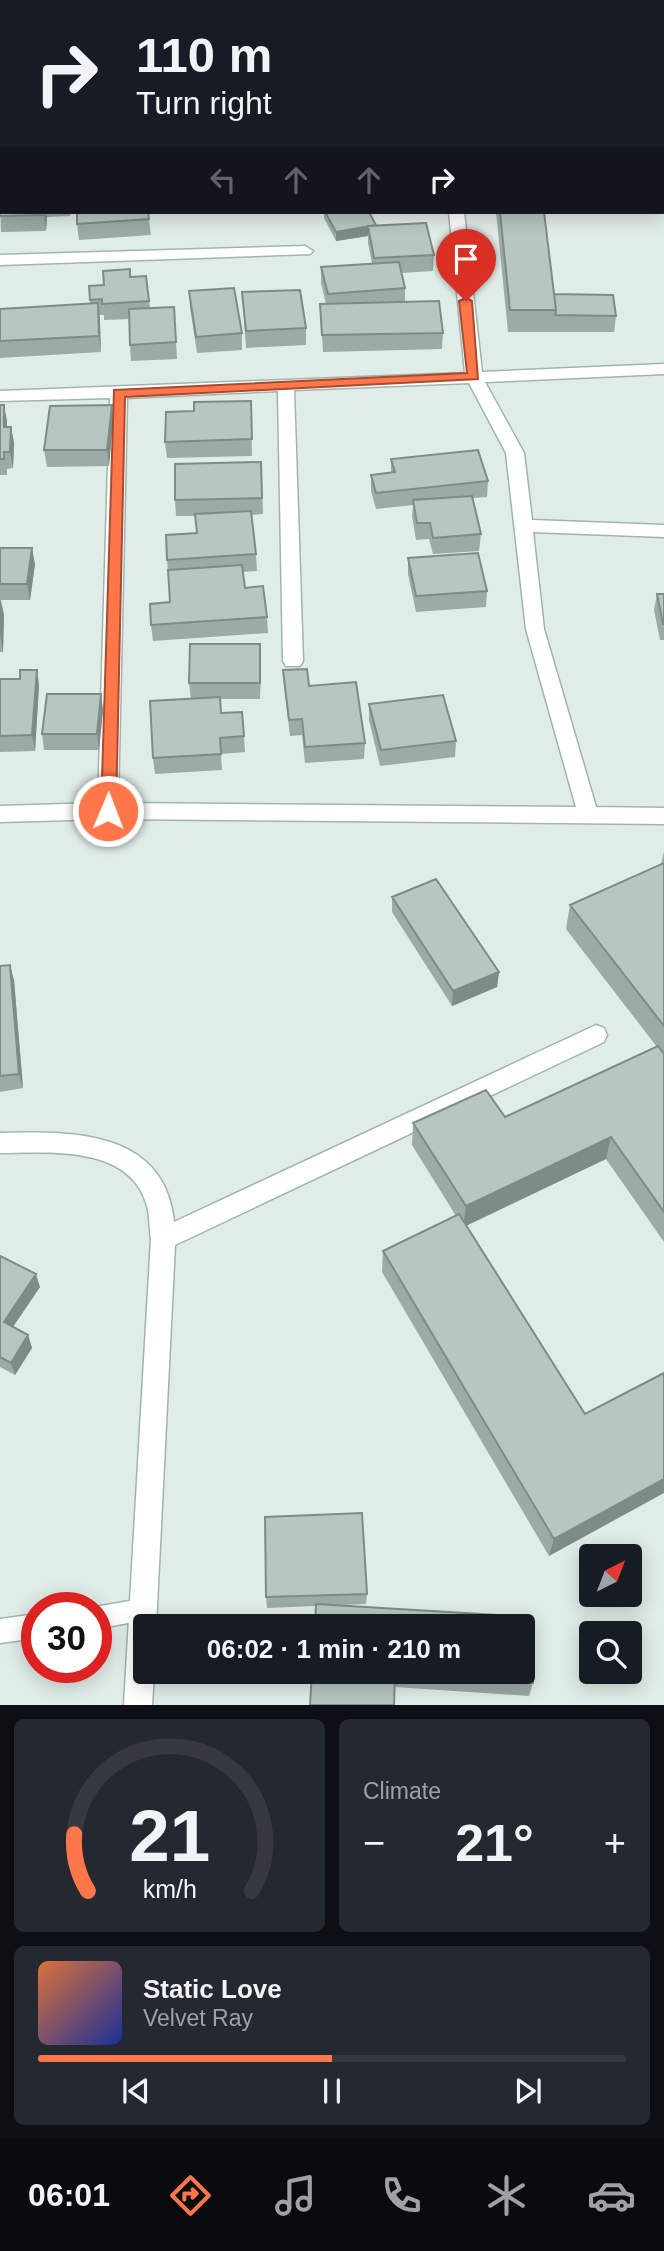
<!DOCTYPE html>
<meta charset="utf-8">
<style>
body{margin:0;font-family:Helvetica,sans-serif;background:#242831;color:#f1f3f6;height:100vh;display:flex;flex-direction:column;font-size:26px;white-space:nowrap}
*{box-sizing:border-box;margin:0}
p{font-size:23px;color:#9ea1a6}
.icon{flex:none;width:38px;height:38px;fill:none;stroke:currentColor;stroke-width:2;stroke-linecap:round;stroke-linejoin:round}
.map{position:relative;height:1705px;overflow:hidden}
.details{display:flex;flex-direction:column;gap:14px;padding:14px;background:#0d0f14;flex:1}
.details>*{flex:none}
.banner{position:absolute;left:0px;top:0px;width:665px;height:214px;box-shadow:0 4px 18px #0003;background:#171b24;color:#f1f3f6;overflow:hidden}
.needle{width:46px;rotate:42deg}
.fabs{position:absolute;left:579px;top:1544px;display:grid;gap:14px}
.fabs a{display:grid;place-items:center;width:63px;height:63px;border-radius:7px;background:#171b24;box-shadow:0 4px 18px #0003;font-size:35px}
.speed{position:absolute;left:21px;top:1592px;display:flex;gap:14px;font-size:35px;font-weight:700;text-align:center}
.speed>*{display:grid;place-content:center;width:91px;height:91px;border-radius:50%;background:#171b24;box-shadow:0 4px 18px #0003;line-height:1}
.speed .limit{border:10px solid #d22;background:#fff;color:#111}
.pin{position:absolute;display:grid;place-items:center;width:60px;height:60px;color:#fff;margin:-72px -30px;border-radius:50% 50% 50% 0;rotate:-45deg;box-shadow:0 0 7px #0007}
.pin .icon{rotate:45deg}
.me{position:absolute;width:77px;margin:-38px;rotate:1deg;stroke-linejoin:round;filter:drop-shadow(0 0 5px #0008)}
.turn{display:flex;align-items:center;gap:24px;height:147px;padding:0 21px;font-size:32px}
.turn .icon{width:91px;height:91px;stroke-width:2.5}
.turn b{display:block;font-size:49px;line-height:60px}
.lanes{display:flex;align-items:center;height:66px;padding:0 21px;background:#0003;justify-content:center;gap:35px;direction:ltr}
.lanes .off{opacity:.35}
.big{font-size:52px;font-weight:700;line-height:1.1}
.details .widget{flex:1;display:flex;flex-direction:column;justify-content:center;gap:10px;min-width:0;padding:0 24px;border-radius:10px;background:#242831}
.details .dial{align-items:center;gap:0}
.dial svg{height:182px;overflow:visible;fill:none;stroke:#363941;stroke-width:7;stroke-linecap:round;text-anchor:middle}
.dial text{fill:#f1f3f6;stroke:none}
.song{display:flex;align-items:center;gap:21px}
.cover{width:84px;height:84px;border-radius:10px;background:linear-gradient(135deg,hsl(20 70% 55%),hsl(230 70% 35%))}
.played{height:7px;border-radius:4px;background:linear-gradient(90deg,#ff764b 50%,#363941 50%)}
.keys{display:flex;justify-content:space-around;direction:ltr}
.heat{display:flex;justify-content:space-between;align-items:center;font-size:38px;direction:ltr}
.details .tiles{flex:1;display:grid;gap:14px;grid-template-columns:1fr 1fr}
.widget:last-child{grid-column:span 2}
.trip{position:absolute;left:133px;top:1614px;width:402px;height:70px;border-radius:7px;background:#171b24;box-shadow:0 4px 18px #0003;font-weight:700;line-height:70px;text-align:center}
.tabs{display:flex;height:112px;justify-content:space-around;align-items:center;background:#090b0e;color:#9ea1a6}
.tabs .icon{width:49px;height:49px}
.tabs .on{color:#ff764b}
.tabs b{font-size:32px;color:#f1f3f6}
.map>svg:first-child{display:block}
</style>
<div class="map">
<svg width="664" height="1705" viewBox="0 0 664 1705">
<rect width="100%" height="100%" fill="#e0ece7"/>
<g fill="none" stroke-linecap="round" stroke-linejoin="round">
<g stroke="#a2b4ae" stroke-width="3">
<path id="service" d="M0,108h2v8h-2z
M141,1599l8,4 4,8 -4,8 -53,10v-21h-7z
M37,1614v24l-37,5v-24z"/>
</g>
<g stroke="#a2b4ae" stroke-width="3">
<path id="minor" d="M427,0h14v2h-14z
M0,8h2v8h-2z
M449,212h15l18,160 182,-8v10l-179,8 39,71 8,67 132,5v12l-131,-5 11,97 52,178 68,1v16l-556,-5 -108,3v-16l98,-3 12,-405 -110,3v-10l465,-18zM469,383l37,70 20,176 50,178 -458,-4 9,-405 151,-7 5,270 3,5h14l3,-5 -9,-271z
M305,246l8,5 -3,3 -310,11v-10z
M596,1025l8,3 3,7 -3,7 -429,203 -19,381h-11v45h9l-2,34h-28l27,-466c-2,-11 -1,-22 -4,-33 -17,-62 -98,-53 -147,-53v-20c70,-2 165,-4 174,89z"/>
</g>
<use href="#service" fill="#fff" fill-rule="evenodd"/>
<use href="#minor" fill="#fff" fill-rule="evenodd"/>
</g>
<path fill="#9caba5" d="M341,0h73l-50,1h-23z
M0,205l2,7h69l-1,4 -23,1 -1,14 -45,1z
M148,212l3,23 -72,5 -2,-16z
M324,212h45l7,14 58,29 -1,16 -31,2 3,15v14l38,31 -1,16 -119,3 -3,-48h6l-5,-21v-16l51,-4 -4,-20v-7l-32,5 -12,-23z
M496,212h48l10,82 62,22 -2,16h-106z
M146,276l4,32 24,-1 3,52 -46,2 -1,-16 -1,-26 -25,1v-5h-5l2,37 -101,6v-49l90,-5 -1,-18 15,-1 26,-8z
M189,291l53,42v17l-45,3 -7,-46z
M242,292l64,36v17l-60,3z
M251,401l1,55 -85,2 -2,-16 29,-31z
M0,405h4l3,22h4l3,16 -1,25 -6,1v6h-7z
M112,405l1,17 -4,44 -62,1 -3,-17z
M391,459l97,22 -1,16 -15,1 9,36 -2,17 -46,3 -4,-15 -13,1 -4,-24 1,-11 -37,4 -5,-18v-16l20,-3z
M261,462l2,52 -12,1 5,39 1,17 -14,1 2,16 22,29 1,16 -115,8 -2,-16 19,-23 -3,-42 30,-27 -1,-17h-20l-1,-16z
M0,548l35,16 -5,36h-29l3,15 -1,37h-3z
M408,558l79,33 -1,16 -70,5 -8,-38z
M657,594h7v46h-4l-6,-30z
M260,644v55h-40l1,14 23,23 1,16 -24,2 1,16 -67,4 -2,-16 38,-59 -2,-16z
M37,670l2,16 -4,65 -35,1v-73h20z
M283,670l26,16 56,57 -1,16 -59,4 -3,-28 -12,1 -6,-50z
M101,694l2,16 -4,40h-55l-2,-16z
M369,704l87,37 -1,16 -75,9 -11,-46z
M664,851v391l-58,-83 -140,67 119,188 79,-41 -115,183 -167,-284 1,-21 73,-35 -44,-71 1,-22 92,-6 152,-70 -91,-118 4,-24 91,-40z
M392,897l107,75 -2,15 -45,19 -60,-94z
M0,966l14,14 9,108 -23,4z
M0,1256l40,31 -27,40 15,8 4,13 -17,27 -15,-8z
M367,1594l-1,10 -27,1 194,78 -4,13 -134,-9 -79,-81 -49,2 -1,-11z"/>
<path fill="#7f8b86" d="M44,212h2l1,5 -1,14z
M368,227v9l-32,5v-9z
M98,303l2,17 1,32 -2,-16z
M4,405l3,16 -1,22 -2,-16z
M112,405l1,17 -4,44 -2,-16z
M11,427l3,16 -1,25 -3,-16z
M32,548l3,16 -5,36 -3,-16z
M0,599l4,16 -1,37 -3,-17z
M260,644l1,16 -1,39z
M37,670l2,16 -4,65 -3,-16z
M101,694l2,16 -4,40 -2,-16z
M10,965l4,15 9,108 -4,-14z
M499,972l-2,15 -45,19 1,-15z
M611,1137l-5,22 -143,68 3,-21z
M36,1274l4,13 -32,47 -4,-12z
M28,1335l4,13 -17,27 -4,-12z
M664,1479v14l-115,63 5,-17z"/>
<path fill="#b5c7c0" stroke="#7f8b86" stroke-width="2" d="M92,0h50v2h-50z
M367,0h47v2h-59l12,-1z
M328,1v1h-43z
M2,193v19h42l-1,3 -43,1z
M77,212h71l1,7 -72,5z
M325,212h44l7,13 -40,7z
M500,212h44l12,98h-46z
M426,223l8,32 -60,3 -6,-32z
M399,262l6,26 -77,6 -7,-27z
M130,269v8l16,-1 3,25 -47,3v-5l-12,1 -1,-14 15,-1 -1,-14z
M234,288l8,45 -46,4 -7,-46z
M300,290l6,38 -60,3 -4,-39z
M554,294l59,1 3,21 -61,-1 1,-5z
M439,301l4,32 -121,2 -2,-31z
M98,303l1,33 -99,5v-32z
M174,307l2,35 -46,3 -1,-36z
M251,401l1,38 -87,3 1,-30 28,-1v-9z
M0,405h4v22h7l-1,25h-6v7h-4z
M112,405l-5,45h-63l6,-44z
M478,450l10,31 -112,12 -5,-18 24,-3 -4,-13z
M261,462l1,36 -87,2v-36z
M472,496l9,38 -48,4 -3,-15h-13l-4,-23z
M251,511l5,43 -89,6 -1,-25 31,-2 -2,-19z
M0,548h32l-5,36h-27z
M478,553l9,38 -71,5 -8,-38z
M242,565l3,23 18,-2 4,31 -116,8 -1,-21 20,-2 -2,-32z
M657,594h7v30h-1z
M190,644h70v39h-71z
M307,669l2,17 47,-4 9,61 -60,4 -3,-28 -13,1 -6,-50z
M20,670h17l-5,65 -32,1v-57h20z
M47,694h54l-4,40h-55z
M443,695l13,46 -75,9 -12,-46z
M220,697l1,16 21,-1 2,24 -24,2 1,16 -68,4 -3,-57z
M664,863v163l-94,-121z
M436,879l63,93 -46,19 -61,-94z
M10,965l9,109 -19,2v-110z
M658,1046l6,8v158l-53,-75 -145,69 -53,-83 73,-33 19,27z
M459,1214l126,200 79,-41v106l-110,60 -171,-288z
M0,1256l36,18 -32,48 24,13 -17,28 -11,-6z
M362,1513l5,81 -101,3 -1,-80z
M316,1604l216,13 1,66 -138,-8 -1,30h-84l2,-34h211v-45h-208z"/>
<path fill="#ff764b" stroke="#a64d31" stroke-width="2" d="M466,298l6,3 6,78 -353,18 -9,414 -8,6 -5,-1 -2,-5 13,-421 353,-17 -8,-72z"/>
</svg>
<div class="fabs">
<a><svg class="needle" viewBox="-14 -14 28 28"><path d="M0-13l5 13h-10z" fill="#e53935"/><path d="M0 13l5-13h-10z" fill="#9ea1a6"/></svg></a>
<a><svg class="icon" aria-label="search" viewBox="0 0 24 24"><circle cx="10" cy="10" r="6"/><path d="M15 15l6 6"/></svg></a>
</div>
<div class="speed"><div class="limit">30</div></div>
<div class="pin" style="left:466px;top:301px;background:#d93025"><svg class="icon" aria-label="arrive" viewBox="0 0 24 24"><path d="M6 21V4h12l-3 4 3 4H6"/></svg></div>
<svg class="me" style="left:108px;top:811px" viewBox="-20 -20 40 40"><circle r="17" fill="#ff764b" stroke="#fff" stroke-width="3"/><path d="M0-11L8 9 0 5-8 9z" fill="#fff"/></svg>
<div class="trip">06:02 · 1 min · 210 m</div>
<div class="banner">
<div class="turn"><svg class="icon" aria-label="right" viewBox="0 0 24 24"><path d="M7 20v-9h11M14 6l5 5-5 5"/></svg><div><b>110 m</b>Turn right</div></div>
<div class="lanes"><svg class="icon off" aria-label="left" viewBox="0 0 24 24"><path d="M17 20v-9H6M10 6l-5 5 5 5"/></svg><svg class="icon off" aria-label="ahead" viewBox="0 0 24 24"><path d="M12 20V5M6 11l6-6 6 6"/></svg><svg class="icon off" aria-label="ahead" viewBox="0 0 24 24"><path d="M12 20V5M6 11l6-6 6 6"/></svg><svg class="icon" aria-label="right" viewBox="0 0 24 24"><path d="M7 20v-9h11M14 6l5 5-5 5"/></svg></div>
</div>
</div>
<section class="details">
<div class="tiles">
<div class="widget dial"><svg viewBox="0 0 100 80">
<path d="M14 69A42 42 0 1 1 86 69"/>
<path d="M14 69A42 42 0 0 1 8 44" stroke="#ff764b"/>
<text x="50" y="56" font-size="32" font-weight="700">21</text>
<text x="50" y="72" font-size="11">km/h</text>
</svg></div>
<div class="widget"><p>Climate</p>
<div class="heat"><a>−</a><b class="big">21°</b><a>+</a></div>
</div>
<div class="widget">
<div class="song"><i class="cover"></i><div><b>Static Love</b><p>Velvet Ray</p></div></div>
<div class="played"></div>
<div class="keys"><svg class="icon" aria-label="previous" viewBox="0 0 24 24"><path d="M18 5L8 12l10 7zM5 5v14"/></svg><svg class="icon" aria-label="pause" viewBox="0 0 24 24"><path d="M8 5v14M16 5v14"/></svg><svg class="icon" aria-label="next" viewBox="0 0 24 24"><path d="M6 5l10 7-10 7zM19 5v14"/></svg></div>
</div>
</div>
</section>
<nav class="tabs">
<b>06:01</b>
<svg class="icon on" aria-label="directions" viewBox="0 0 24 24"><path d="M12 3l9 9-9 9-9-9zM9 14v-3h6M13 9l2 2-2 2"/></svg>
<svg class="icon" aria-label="music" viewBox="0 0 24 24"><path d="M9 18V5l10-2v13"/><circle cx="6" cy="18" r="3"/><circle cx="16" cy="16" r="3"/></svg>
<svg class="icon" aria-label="phone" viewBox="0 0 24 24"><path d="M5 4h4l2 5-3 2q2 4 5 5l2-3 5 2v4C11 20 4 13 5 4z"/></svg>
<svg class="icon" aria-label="climate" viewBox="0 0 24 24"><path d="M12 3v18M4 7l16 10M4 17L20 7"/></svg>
<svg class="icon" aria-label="car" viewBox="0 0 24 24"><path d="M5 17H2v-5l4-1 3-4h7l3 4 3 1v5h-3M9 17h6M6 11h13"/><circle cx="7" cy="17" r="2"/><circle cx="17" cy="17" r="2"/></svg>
</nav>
